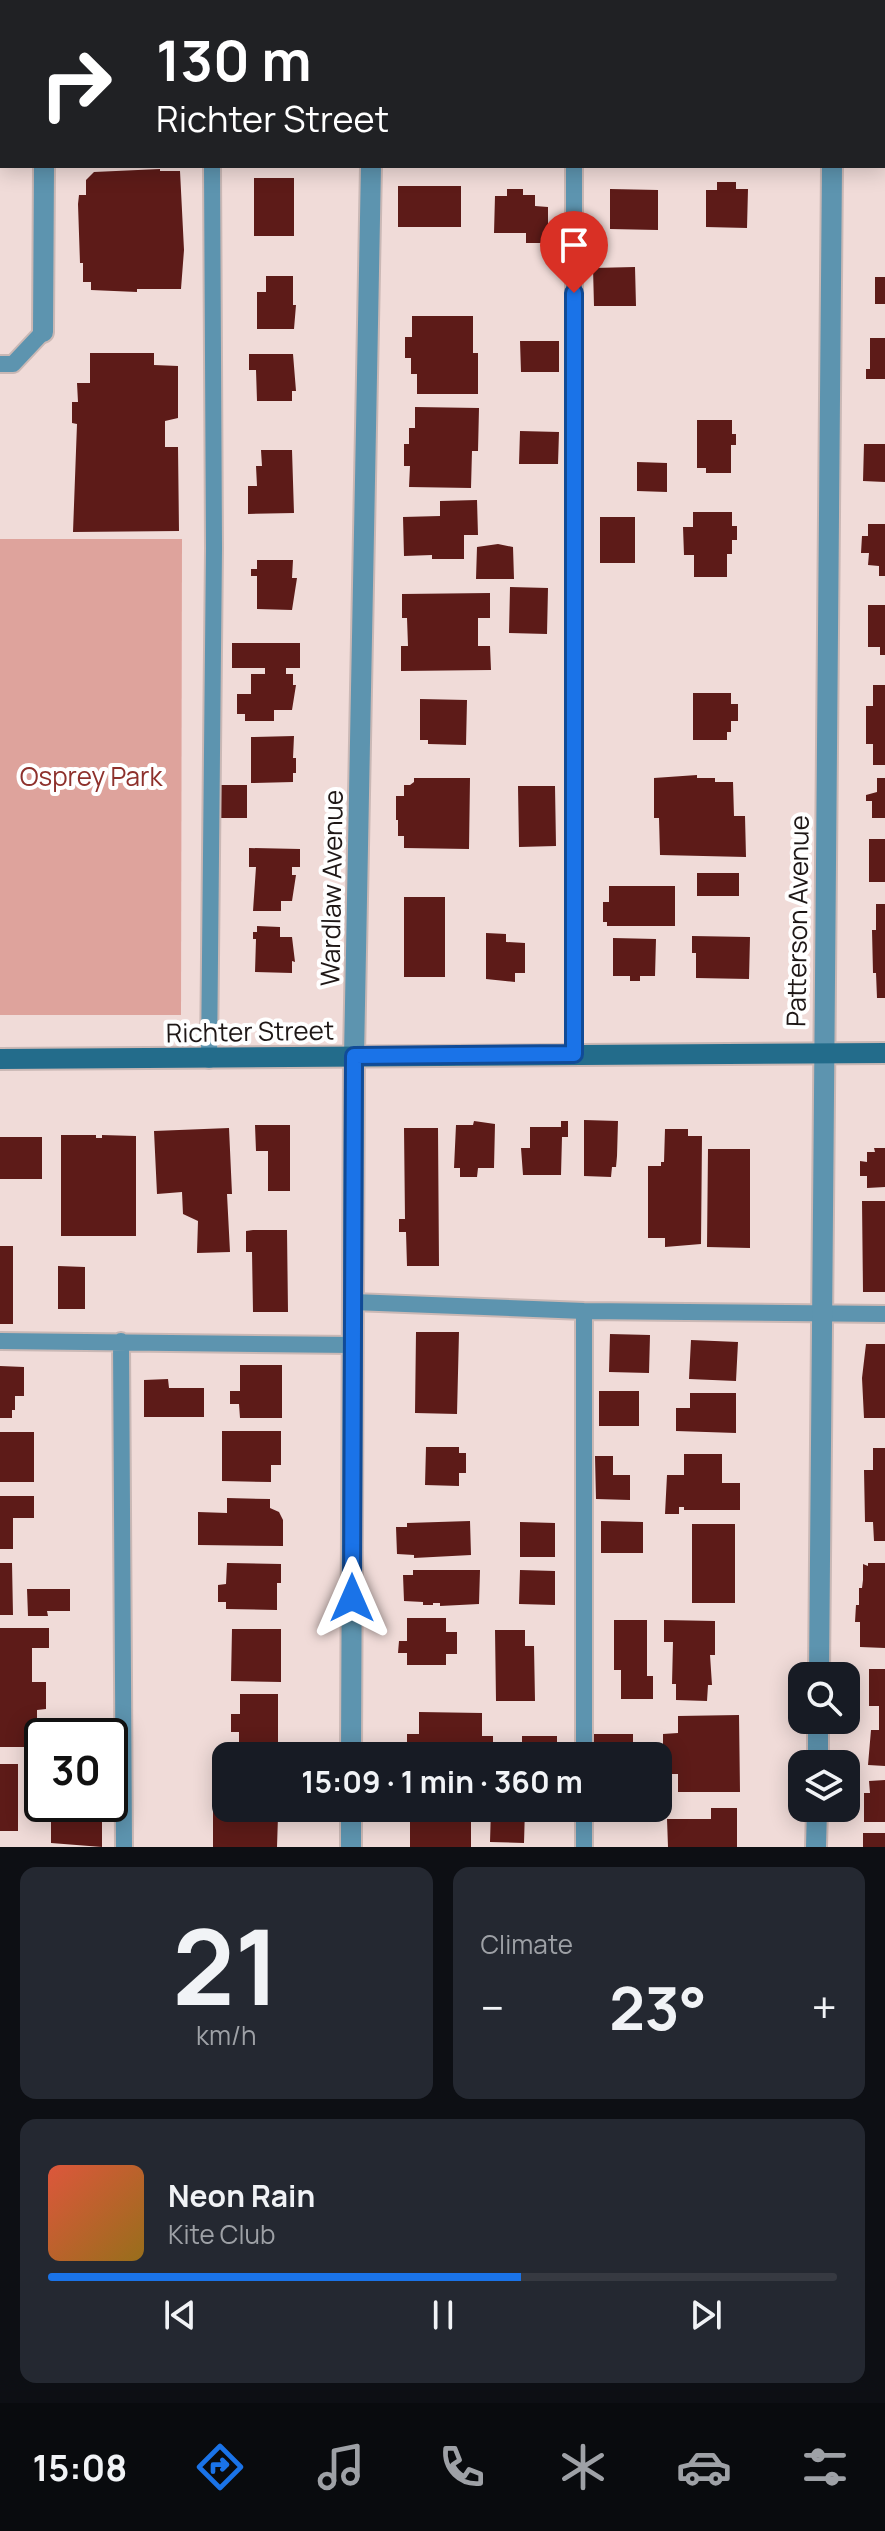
<!DOCTYPE html>
<meta charset="utf-8">
<style>
body{margin:0;font-family:Manrope,sans-serif;background:#242831;color:#f1f3f6;height:100vh;display:flex;flex-direction:column;font-size:30px;white-space:nowrap}
*{box-sizing:border-box;margin:0}
p{font-size:26px;color:#9ea1a6}
.icon{flex:none;width:44px;height:44px;fill:none;stroke:currentColor;stroke-width:2;stroke-linecap:round;stroke-linejoin:round}
.map{position:relative;height:1847px;overflow:hidden}
.panel{display:flex;flex-direction:column;gap:20px;padding:20px;background:#0d0f14;flex:1}
.panel>*{flex:none}
.guide{position:absolute;left:0px;top:0px;width:886px;height:168px;box-shadow:0 4px 20px #0003;background:#202124;color:#fff;overflow:hidden}
.tools{position:absolute;left:788px;top:1662px;display:grid;gap:16px}
.tools a{display:grid;place-items:center;width:72px;height:72px;border-radius:16px;background:#171b24;box-shadow:0 4px 20px #0003;font-size:40px}
.speed{position:absolute;left:24px;top:1718px;display:flex;gap:16px;font-size:40px;font-weight:700;text-align:center}
.speed>*{display:grid;place-content:center;width:104px;height:104px;border-radius:50%;background:#171b24;box-shadow:0 4px 20px #0003;line-height:1}
.speed .limit{border:4px solid #111;border-radius:12px;background:#fff;color:#111}
.pin{position:absolute;display:grid;place-items:center;width:68px;height:68px;color:#fff;margin:-82px -34px;border-radius:50% 50% 50% 0;rotate:-45deg;box-shadow:0 0 8px #0007}
.pin .icon{rotate:45deg}
.me{position:absolute;width:88px;margin:-44px;rotate:0deg;stroke-linejoin:round;filter:drop-shadow(0 0 6px #0008)}
.turn{display:flex;align-items:center;gap:28px;height:168px;padding:0 24px;font-size:36px}
.turn .icon{width:104px;height:104px;stroke-width:2.5}
.turn b{display:block;font-size:56px;line-height:68px}
.big{font-size:60px;font-weight:700;line-height:1.1}
.panel .widget{flex:1;display:flex;flex-direction:column;justify-content:center;gap:12px;min-width:0;padding:0 28px;border-radius:16px;background:#242831}
.panel .dial{align-items:center;gap:0}
.dial b{font-size:104px;line-height:1}
.song{display:flex;align-items:center;gap:24px}
.cover{width:96px;height:96px;border-radius:12px;background:linear-gradient(135deg,hsl(10 70% 55%),hsl(40 70% 35%))}
.played{height:8px;border-radius:4px;background:linear-gradient(90deg,#1a73e8 60%,#363941 60%)}
.keys{display:flex;justify-content:space-around;direction:ltr}
.heat{display:flex;justify-content:space-between;align-items:center;font-size:44px;direction:ltr}
.panel .tiles{flex:1;display:grid;gap:20px;grid-template-columns:1fr 1fr}
.widget:last-child{grid-column:span 2}
.trip{position:absolute;left:212px;top:1742px;width:460px;height:80px;border-radius:16px;background:#171b24;box-shadow:0 4px 20px #0003;font-weight:700;line-height:80px;text-align:center}
.tab-bar{display:flex;height:128px;justify-content:space-around;align-items:center;background:#090b0e;color:#9ea1a6}
.tab-bar .icon{width:56px;height:56px}
.tab-bar .selected{color:#1a73e8}
.tab-bar b{font-size:36px;color:#f1f3f6}
.map>svg:first-child{display:block}
</style>
<div class="map">
<svg width="885" height="1847" viewBox="0 0 885 1847">
<rect width="100%" height="100%" fill="#f0dbd8"/>
<path fill="#dea39c" d="M0,539h182l-1,476h-181z"/>
<path fill="#5d1b18" d="M160,169v2h20l4,79 -3,39h-44v3l-46,-2v-8h-8v-19h-3l-2,-59 1,-9h7v-15l8,-8z
M254,178h40v58h-40z
M717,182h19v7h12l-1,39 -41,-1v-37h11z
M398,186h63v41h-63z
M507,189h16v6h12v11l13,1v36h-22v-10h-32l1,-37h12z
M610,189l48,1v40l-48,-1z
M635,267l1,39h-42l-1,-38z
M266,276h27v29h3l-2,24h-37v-37h9z
M875,277h10v27h-10z
M412,316h61v37h5v41h-61v-20h-6v-16h-6v-21h7z
M870,338h15v41h-19v-10h4z
M520,341h39v31h-38z
M90,353h64v12l24,1v52l-13,3v26h13l1,84 -106,1 4,-108 -5,-1v-21h6l-1,-19h13z
M249,354h44l3,37h-4v10h-35l-1,-31h-7z
M415,407l64,1 -1,43h-6l-1,37 -62,-1 1,-21h-6v-22h5v-16h6z
M697,420h35v14h4v11h-5v28h-25v-5h-9z
M520,431l39,1 -1,32h-39z
M864,444h21v38l-22,-1z
M261,450h31l2,63 -46,1v-28h9l-1,-20h6z
M637,462l30,1v29l-30,-1z
M477,500l1,35h-14v24h-32v-4l-28,1 -1,-39 37,-1v-15z
M693,512h39v14h5v14h-5v14h-5v23h-33v-22h-10l-1,-28h10z
M600,517h35v46h-35z
M868,524h17v52h-6v-10l-11,-1 1,-12h-8l1,-17h6z
M498,544l15,3 1,32h-38l1,-32z
M257,560h36l-1,18h5l-5,32 -35,-1v-33h-6v-7h6z
M510,587l38,1 -1,46 -38,-1z
M490,593v25h-12v28h12l1,24 -90,1v-25h7l-1,-28h-5v-24z
M868,605h17v50h-5v-8h-12z
M232,643h68v25h-14v6h7v11h3l-4,25h-18v11h-29v-7h-8v-20h14v-20h14v-6h-33z
M873,685h12v80h-12v-21h-7v-38h7z
M693,693h38v11h7v17h-7v11h-4v8h-34z
M420,699l47,1 -1,45 -38,-1v-4h-8z
M294,736l-1,22h3v15h-3v9l-42,1v-46z
M697,775v3h18v4h18l1,34h11l1,41 -86,-2 -1,-37h-5v-40z
M414,778h56l-1,71 -65,-1v-12h-6v-16h-2v-24h8v-11h6l4,-3z
M877,778h8v40h-13v-17h-6v-6l11,-3z
M218,785h29v33h-29z
M518,786h37l1,60 -37,1z
M869,839h16v43h-16z
M249,848l51,1v18h-8v8h4l-4,26h-11v10h-28l3,-44h-7z
M697,873h42v23h-42z
M609,886h66v40h-68v-4h-4v-20h6z
M404,897h41v80h-41z
M876,904h9v94h-8l-1,-25h-3l-1,-43h4z
M257,926l23,1v10h12l3,25 -3,-1v12l-37,-1 1,-33h-3v-7h4z
M486,933l20,1v8l19,1v30h-10v9l-29,-3z
M692,936l58,1 -1,42 -53,-1v-25h-4z
M613,938l43,1 -1,37h-15v5h-10v-5h-17z
M584,1120l34,1 -1,35 -1,11h-4l-1,10 -27,-1z
M474,1121l21,3 -1,44h-16l-1,9h-17v-9h-6l2,-43h17z
M561,1121h7v16h-6l-1,38h-38l-2,-27h9v-21h31z
M255,1125h35v66h-22v-40h-12z
M229,1128l3,66h-5l3,58 -33,1 1,-32 -15,-7 -1,-22 -25,2 -3,-63z
M404,1128h34l1,138h-32l-1,-34h-7v-13h6z
M665,1129h23v7h14l-1,108 -36,3v-9h-17v-72h13v-4h3z
M61,1135h35v3h6v-3l34,1v100h-75z
M0,1137h42v42h-42z
M874,1148h11v39l-18,1v-12h-7v-15l7,1v-10h8z
M708,1149h42v99l-43,-1z
M862,1201h23v91h-22z
M253,1230h34l1,82h-35l-1,-60h-6v-21z
M0,1246h13v78h-13z
M58,1266l27,1v42h-27z
M416,1332h43l-2,82 -42,-1z
M610,1334l40,1 -1,38 -40,-1z
M691,1340l47,2 -2,39 -47,-2z
M866,1344h19v74h-21l-2,-40z
M240,1365h42v53h-42l-1,-14h-9v-13h10z
M0,1366l24,1v29h-9v14h-3v8h-12z
M168,1379l1,9h35v29h-60v-37z
M599,1391h40v35h-40z
M690,1393h46v40l-60,-2v-23h14z
M222,1431h59v34h-10v17l-49,-1z
M0,1432h34v50h-34z
M426,1447h33v6h7v20h-7v13l-34,-1z
M873,1448h12v93h-11l-1,-19h-8l-1,-52h9z
M684,1454h38v29h18v27h-56v-3h-5v7h-14l2,-39h17z
M595,1456h18v19h17v25l-34,-1z
M0,1496h34v22h-21v31h-13z
M227,1498l43,1v9l9,4 4,8v26l-85,-1v-33l29,1z
M470,1521l1,34 -57,3v-3l-17,-1 -1,-27h11v-4z
M601,1521l42,1v31h-42z
M520,1522l35,1v34h-35z
M692,1524h43v79h-43z
M0,1563h12l1,52h-13z
M227,1563l54,1v19h-4v27l-51,-1v-7h-8v-17l8,-1z
M868,1563h17v85l-25,-1v-25h-5l1,-17h3v-17h3l1,-8v-16l5,2z
M413,1570h67l-1,34 -39,2v-3h-7v2h-10v-3l-19,-1 -1,-26h10z
M520,1570l35,1v34l-36,-1z
M27,1589h43v22h-23l1,5h-20z
M407,1618h39v14h11v22h-11v11h-39v-12h-9l1,-12h8z
M614,1620h33v56h6v23h-32v-29h-7z
M664,1620l51,1v34h-5l2,30h-4l-1,16 -31,-1v-16h-4l1,-42h-9z
M0,1628h49v20h-17v34h14v27l-9,1v22h-5v15h-32z
M232,1629h49v53l-50,-1z
M495,1630h30v16h9l1,55h-39z
M869,1669h16v97l-17,-1 3,-35h8v-24h-10z
M240,1694h38v54l-39,-1v-15h-8v-18h9z
M419,1712l63,1v23h11v20h-86v-22h12z
M739,1715l1,77h-62v-18h-15v-40l15,-1v-17z
M594,1734h39v22h-39z
M522,1736h35v20h-35z
M0,1764h18v67h-18z
M885,1780v42h-21v-29h6l-1,-12z
M51,1804h51v43l-51,-4z
M284,1808v8h-6l-1,31h-64v-38z
M410,1808h61v39h-61z
M491,1808h34l-1,35 -34,-1z
M711,1808h26v39h-69l-1,-28h44z
M863,1833h22v14h-22z"/>
<g fill="none" stroke-linecap="round" stroke-linejoin="round">
<g stroke="#cab8b5" stroke-width="20">
<path id="service" d="M293,2v-2
M0,364h13l30,-32
M574,1054v-888
M209,1060l5,-512 -2,-382
M353,1302l231,9 301,3
M0,1341l353,4
M121,1341l3,506
M584,1756v-445
M584,1847v-39"/>
</g>
<g stroke="#cab8b5" stroke-width="24">
<path id="minor" d="M481,0v2
M831,0v2
M43,332l1,-166
M819,1676l13,-1510
M351,1756l3,-700 17,-890
M818,1764v-44
M351,1847v-39
M816,1847l1,-39"/>
</g>
<g stroke="#cab8b5" stroke-width="24">
<path id="tertiary" d="M884,124h1
M0,126h2"/>
</g>
<g stroke="#cab8b5" stroke-width="24">
<path id="secondary" d="M0,1059l885,-6"/>
</g>
<use href="#service" stroke="#5d94af" stroke-width="16"/>
<use href="#minor" stroke="#5d94af" stroke-width="20"/>
<use href="#tertiary" stroke="#5d94af" stroke-width="20"/>
<use href="#secondary" stroke="#236c8b" stroke-width="20"/>
</g>
<g fill="none" stroke-linecap="round" stroke-linejoin="round">
<g stroke="#114b97" stroke-width="20">
<path id="route" d="M352,1598l2,-542 220,-2v-761"/>
</g>
<use href="#route" stroke="#1a73e8" stroke-width="14"/>
</g>
<g text-anchor="middle" stroke-width="8" stroke-linejoin="round" paint-order="stroke">
<g font-size="26" fill="#8e312c" stroke="#fff">
<text x="91" y="786">Osprey Park</text>
</g>
<g font-size="26" fill="#1e1716" stroke="#fff">
<text transform="translate(332 888) rotate(-89)" y="9">Wardlaw Avenue</text>
<text transform="translate(798 921) rotate(-89)" y="9">Patterson Avenue</text>
<text transform="translate(250 1032) rotate(-1)" y="9">Richter Street</text>
</g>
</g>
</svg>
<div class="tools">
<a><svg class="icon" aria-label="search" viewBox="0 0 24 24"><circle cx="10" cy="10" r="6"/><path d="M15 15l6 6"/></svg></a>
<a><svg class="icon" aria-label="layers" viewBox="0 0 24 24"><path d="M12 4l9 5-9 5-9-5zM3 14l9 5 9-5"/></svg></a>
</div>
<div class="speed"><div class="limit">30</div></div>
<div class="pin" style="left:574px;top:293px;background:#d93025"><svg class="icon" aria-label="arrive" viewBox="0 0 24 24"><path d="M6 21V4h12l-3 4 3 4H6"/></svg></div>
<svg class="me" style="left:352px;top:1598px" viewBox="-20 -20 40 40"><path d="M0-17L14 15 0 8-14 15z" fill="#1a73e8" stroke="#fff" stroke-width="4"/></svg>
<div class="trip">15:09 · 1 min · 360 m</div>
<div class="guide">
<div class="turn"><svg class="icon" aria-label="right" viewBox="0 0 24 24"><path d="M7 20v-9h11M14 6l5 5-5 5"/></svg><div><b>130 m</b>Richter Street</div></div>
</div>
</div>
<section class="panel">
<div class="tiles">
<div class="widget dial"><b>21</b><p>km/h</p></div>
<div class="widget"><p>Climate</p>
<div class="heat"><a>−</a><b class="big">23°</b><a>+</a></div>
</div>
<div class="widget">
<div class="song"><i class="cover"></i><div><b>Neon Rain</b><p>Kite Club</p></div></div>
<div class="played"></div>
<div class="keys"><svg class="icon" aria-label="previous" viewBox="0 0 24 24"><path d="M18 5L8 12l10 7zM5 5v14"/></svg><svg class="icon" aria-label="pause" viewBox="0 0 24 24"><path d="M8 5v14M16 5v14"/></svg><svg class="icon" aria-label="next" viewBox="0 0 24 24"><path d="M6 5l10 7-10 7zM19 5v14"/></svg></div>
</div>
</div>
</section>
<nav class="tab-bar">
<b>15:08</b>
<svg class="icon selected" aria-label="directions" viewBox="0 0 24 24"><path d="M12 3l9 9-9 9-9-9zM9 14v-3h6M13 9l2 2-2 2"/></svg>
<svg class="icon" aria-label="music" viewBox="0 0 24 24"><path d="M9 18V5l10-2v13"/><circle cx="6" cy="18" r="3"/><circle cx="16" cy="16" r="3"/></svg>
<svg class="icon" aria-label="phone" viewBox="0 0 24 24"><path d="M5 4h4l2 5-3 2q2 4 5 5l2-3 5 2v4C11 20 4 13 5 4z"/></svg>
<svg class="icon" aria-label="climate" viewBox="0 0 24 24"><path d="M12 3v18M4 7l16 10M4 17L20 7"/></svg>
<svg class="icon" aria-label="car" viewBox="0 0 24 24"><path d="M5 17H2v-5l4-1 3-4h7l3 4 3 1v5h-3M9 17h6M6 11h13"/><circle cx="7" cy="17" r="2"/><circle cx="17" cy="17" r="2"/></svg>
<svg class="icon" aria-label="filters" viewBox="0 0 24 24"><path d="M4 7h16M4 17h16"/><circle cx="9" cy="7" r="2"/><circle cx="15" cy="17" r="2"/></svg>
</nav>
